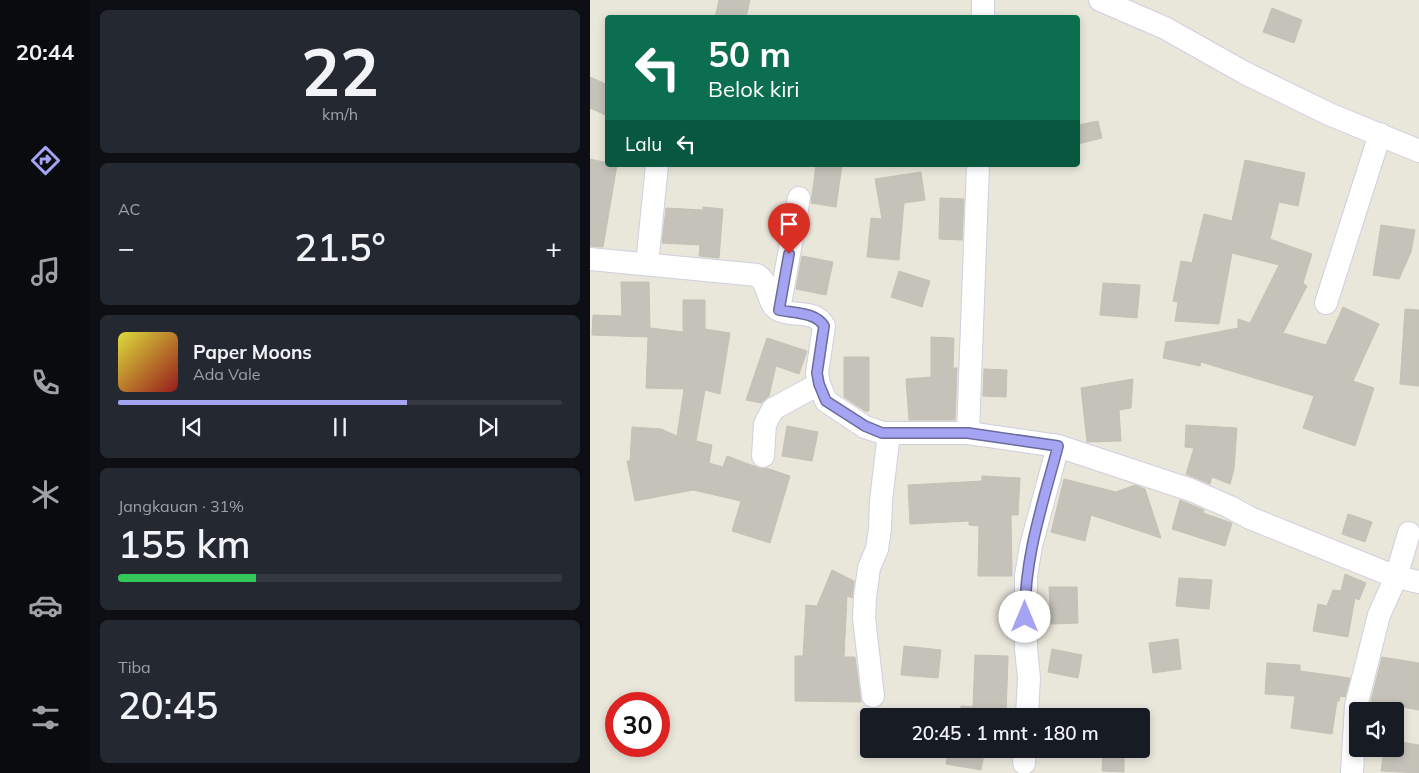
<!DOCTYPE html>
<html lang="id">
<meta charset="utf-8">
<style>
body{margin:0;font-family:Mulish,sans-serif;background:#242831;color:#f1f3f6;height:100vh;display:flex;flex-direction:column;font-size:19px;white-space:nowrap}
*{box-sizing:border-box;margin:0}
p{font-size:16px;color:#9ea1a6}
.icon{flex:none;width:28px;height:28px;fill:none;stroke:currentColor;stroke-width:2;stroke-linecap:round;stroke-linejoin:round}
.map{position:relative;flex:1;overflow:hidden}
.drawer{display:flex;flex-direction:column;gap:10px;padding:10px;background:#0d0f14;width:500px}
.drawer>*{flex:none}
.hud{position:absolute;left:15px;top:15px;width:475px;height:152px;border-radius:5px;box-shadow:0 2px 8px #0003;background:#0b6e4f;color:#fff;overflow:hidden}
.controls{position:absolute;left:759px;top:702px;display:grid;gap:10px}
.controls a{display:grid;place-items:center;width:55px;height:55px;border-radius:5px;background:#171b24;box-shadow:0 2px 8px #0003;font-size:25px}
.speed{position:absolute;left:15px;top:692px;display:flex;gap:10px;font-size:25px;font-weight:700;text-align:center}
.speed>*{display:grid;place-content:center;width:65px;height:65px;border-radius:50%;background:#171b24;box-shadow:0 2px 8px #0003;line-height:1}
.speed .limit{border:8px solid #d22;background:#fff;color:#111}
.pin{position:absolute;display:grid;place-items:center;width:42px;height:42px;color:#fff;margin:-51px -21px;border-radius:50% 50% 50% 0;rotate:-45deg;box-shadow:0 0 5px #0007}
.pin .icon{rotate:45deg}
.me{position:absolute;width:55px;margin:-28px;rotate:0deg;stroke-linejoin:round;filter:drop-shadow(0 0 4px #0008)}
.turn{display:flex;align-items:center;gap:18px;height:105px;padding:0 20px;font-size:22px}
.turn .icon{width:65px;height:65px;stroke-width:2.5}
.turn b{display:block;font-size:35px;line-height:42px}
.then{display:flex;align-items:center;height:48px;padding:0 20px;background:#0003;gap:10px;font-size:19px}
.big{font-size:38px;font-weight:600;line-height:1.1}
.drawer .card{flex:1;display:flex;flex-direction:column;justify-content:center;gap:8px;min-width:0;padding:0 18px;border-radius:8px;background:#242831}
.drawer .dial{align-items:center;gap:0}
.dial b{font-size:65px;line-height:1}
.song{display:flex;align-items:center;gap:15px}
.cover{width:60px;height:60px;border-radius:8px;background:linear-gradient(135deg,hsl(60 70% 55%),hsl(0 70% 35%))}
.played{height:5px;border-radius:2px;background:linear-gradient(90deg,#a4a4f2 65%,#363941 65%)}
.keys{display:flex;justify-content:space-around;direction:ltr}
.heat{display:flex;justify-content:space-between;align-items:center;font-size:28px;direction:ltr}
.charge{height:8px;border-radius:4px;background:linear-gradient(90deg,#34c759 31%,#363941 0)}
.trip{position:absolute;left:270px;top:708px;width:290px;height:50px;border-radius:5px;background:#171b24;box-shadow:0 2px 8px #0003;font-weight:600;line-height:50px;text-align:center}
main{display:flex;flex:1;min-height:0}
.tab-bar{display:flex;flex-direction:column;width:90px;justify-content:space-around;align-items:center;background:#090b0e;color:#9ea1a6}
.tab-bar .icon{width:35px;height:35px}
.tab-bar .active{color:#a4a4f2}
.tab-bar b{font-size:22px;color:#f1f3f6}
.map>svg:first-child{display:block}
</style>
<main>
<nav class="tab-bar">
<b>20:44</b>
<svg class="icon active" aria-label="directions" viewBox="0 0 24 24"><path d="M12 3l9 9-9 9-9-9zM9 14v-3h6M13 9l2 2-2 2"/></svg>
<svg class="icon" aria-label="music" viewBox="0 0 24 24"><path d="M9 18V5l10-2v13"/><circle cx="6" cy="18" r="3"/><circle cx="16" cy="16" r="3"/></svg>
<svg class="icon" aria-label="phone" viewBox="0 0 24 24"><path d="M5 4h4l2 5-3 2q2 4 5 5l2-3 5 2v4C11 20 4 13 5 4z"/></svg>
<svg class="icon" aria-label="climate" viewBox="0 0 24 24"><path d="M12 3v18M4 7l16 10M4 17L20 7"/></svg>
<svg class="icon" aria-label="car" viewBox="0 0 24 24"><path d="M5 17H2v-5l4-1 3-4h7l3 4 3 1v5h-3M9 17h6M6 11h13"/><circle cx="7" cy="17" r="2"/><circle cx="17" cy="17" r="2"/></svg>
<svg class="icon" aria-label="filters" viewBox="0 0 24 24"><path d="M4 7h16M4 17h16"/><circle cx="9" cy="7" r="2"/><circle cx="15" cy="17" r="2"/></svg>
</nav>
<section class="drawer">
<div class="card dial"><b>22</b><p>km/h</p></div>
<div class="card"><p>AC</p>
<div class="heat"><a>−</a><b class="big">21.5°</b><a>+</a></div>
</div>
<div class="card">
<div class="song"><i class="cover"></i><div><b>Paper Moons</b><p>Ada Vale</p></div></div>
<div class="played"></div>
<div class="keys"><svg class="icon" aria-label="previous" viewBox="0 0 24 24"><path d="M18 5L8 12l10 7zM5 5v14"/></svg><svg class="icon" aria-label="pause" viewBox="0 0 24 24"><path d="M8 5v14M16 5v14"/></svg><svg class="icon" aria-label="next" viewBox="0 0 24 24"><path d="M6 5l10 7-10 7zM19 5v14"/></svg></div>
</div>
<div class="card"><p>Jangkauan · 31%</p><b class="big">155 km</b><div class="charge"></div></div>
<div class="card"><p>Tiba</p><b class="big">20:45</b></div>
</section>
<div class="map">
<svg width="829" height="773" viewBox="0 0 829 773">
<rect width="100%" height="100%" fill="#e9e6da"/>
<path fill="#c4c2b9" stroke="#c4c2b4" d="M129,0h31l-4,18h-31z
M682,8l30,12 -8,23 -31,-11z
M0,77l18,8v31l-18,-8z
M508,121l4,17 -24,6v-19z
M0,159l18,4v2h9l-14,82 -13,-1z
M655,160l60,13 -7,33 -19,-4 -9,37 42,15 -9,29 4,3 -24,47 43,12 17,-38 36,17 -26,57 21,7 -19,58 -52,-18 11,-32 -113,-34 -1,4 -37,-8 3,-16 72,-14v-9l12,4 29,-58 -47,-12 -13,71 -44,-3 3,-19 -5,-1 8,-40 11,2 12,-49 28,7z
M226,165h26l-6,42 -25,-4z
M331,172l4,28 -21,3 -5,57 -32,-3 4,-39 11,1 -7,-40z
M350,198l24,1 -2,41 -23,-1z
M113,207l20,2 -4,49 -20,-2 1,-11 -38,-2 4,-35 37,2z
M791,225l34,5 -4,22 -12,27 -26,-4z
M212,256l31,6 -7,33 -30,-6z
M309,271l31,10 -8,26 -31,-10z
M31,282h28l1,46 33,4v-32h22v29l25,4 -10,61 -15,-4 -9,51 16,4 -3,18 14,4 4,-11 35,13 4,-1 24,8 -20,67 -38,-12 9,-30 -48,-11 -58,11 -8,-40h3l2,-34 29,2 16,7 7,-47 -38,-1 2,-51 -56,-2 1,-20 29,1z
M513,283l37,2 -3,33 -37,-3z
M815,309l14,1v76l-19,-2z
M341,337l23,1 -1,30h4l-2,52h-46l-3,-41 25,-2z
M177,338l40,13 -8,23 -23,-8 -7,30 -8,7 -15,-3z
M254,357h25v54h-4l-21,-14z
M394,369l23,1 -1,27 -23,-1z
M543,379l-2,29 -12,2 2,31 -34,1 -6,-54z
M596,425l51,3 -3,41 -4,15 -18,-7 -2,7 -24,-10 8,-26 -9,-1z
M197,426l31,6 -6,29 -30,-5z
M392,476l38,2 -2,37h-7l1,61h-34l1,-50 -10,-1v-4l-59,3 -2,-39 74,-4z
M474,479l52,13 19,-7 10,4 16,49 -70,-23 -6,26 -34,-9z
M590,500l24,10 -1,3 29,10 -7,23 -53,-17z
M758,514l24,8 -7,20 -23,-8z
M242,570l22,11 -2,17 -5,-2 -3,61h11l6,45 -66,-1v-45h8l3,-51 11,1z
M755,574l21,9 -7,17 -4,-2 -7,39 -35,-6 5,-27 9,2 6,-16 8,1z
M589,578l33,2 -3,29 -33,-3z
M459,587h28l1,36 -27,1z
M588,639l3,30 -28,4 -4,-30z
M314,646l37,4 -3,28 -37,-3z
M462,649l30,6 -4,23 -30,-6z
M385,655l33,1 -2,60h-46l1,-10 12,1z
M792,657l37,6v47l-48,-9z
M677,663l33,2v6l50,7 -5,19 -5,-1 -1,5h-2l-5,33 -41,-6 4,-32 -30,-2z
M805,741l24,4v28l-38,-2 3,-22h11z
M359,749h36l-4,21 -35,-6z
M513,749h21v23l-22,-1z"/>
<g fill="none" stroke-linecap="round" stroke-linejoin="round">
<g stroke="#cfcfe0" stroke-width="24">
<path id="minor" d="M510,0l65,28 80,45 84,41 90,37
M393,18v-18
M0,259l167,16c14,10 9,26 20,34 14,9 38,-1 47,17l-7,47 2,11 7,17 39,26 18,6h85l90,13 133,44 39,17 20,11 146,59 23,5
M57,264l10,-99
M736,303l54,-169
M189,310l20,-112
M378,433l10,-268
M173,456l2,-32 8,-15 46,-25
M283,696l-9,-78 1,-21 4,-29 8,-19 3,-20 1,-28 8,-68
M437,716l2,-38 -3,-29v-73l5,-30 27,-100
M434,763l1,-14
M762,773l4,-67 23,-91 17,-38 13,-44"/>
</g>
<use href="#minor" stroke="#fff" stroke-width="22"/>
</g>
<g fill="none" stroke-linecap="round" stroke-linejoin="round">
<g stroke="#6b6b9d" stroke-width="12">
<path id="route" d="M199,254l-10,56c14,3 37,2 45,16l-7,47 2,11 7,17 39,25 17,7h86l90,13c-15,57 -34,112 -33,171"/>
</g>
<use href="#route" stroke="#a4a4f2" stroke-width="9"/>
</g>
</svg>
<div class="controls">
<a><svg class="icon" aria-label="sound" viewBox="0 0 24 24"><path d="M4 9h4l5-4v14l-5-4H4zM17 9q2 3 0 6"/></svg></a>
</div>
<div class="speed"><div class="limit">30</div></div>
<div class="pin" style="left:199px;top:254px;background:#d93025"><svg class="icon" aria-label="arrive" viewBox="0 0 24 24"><path d="M6 21V4h12l-3 4 3 4H6"/></svg></div>
<svg class="me" style="left:435px;top:617px" viewBox="-20 -20 40 40"><circle r="19" fill="#fff"/><path d="M0-13L10 11 0 6-10 11z" fill="#a4a4f2"/></svg>
<div class="trip">20:45 · 1 mnt · 180 m</div>
<div class="hud">
<div class="turn"><svg class="icon" aria-label="left" viewBox="0 0 24 24"><path d="M17 20v-9H6M10 6l-5 5 5 5"/></svg><div><b>50 m</b>Belok kiri</div></div>
<div class="then">Lalu<svg class="icon" aria-label="left" viewBox="0 0 24 24"><path d="M17 20v-9H6M10 6l-5 5 5 5"/></svg></div>
</div>
</div>
</main>
